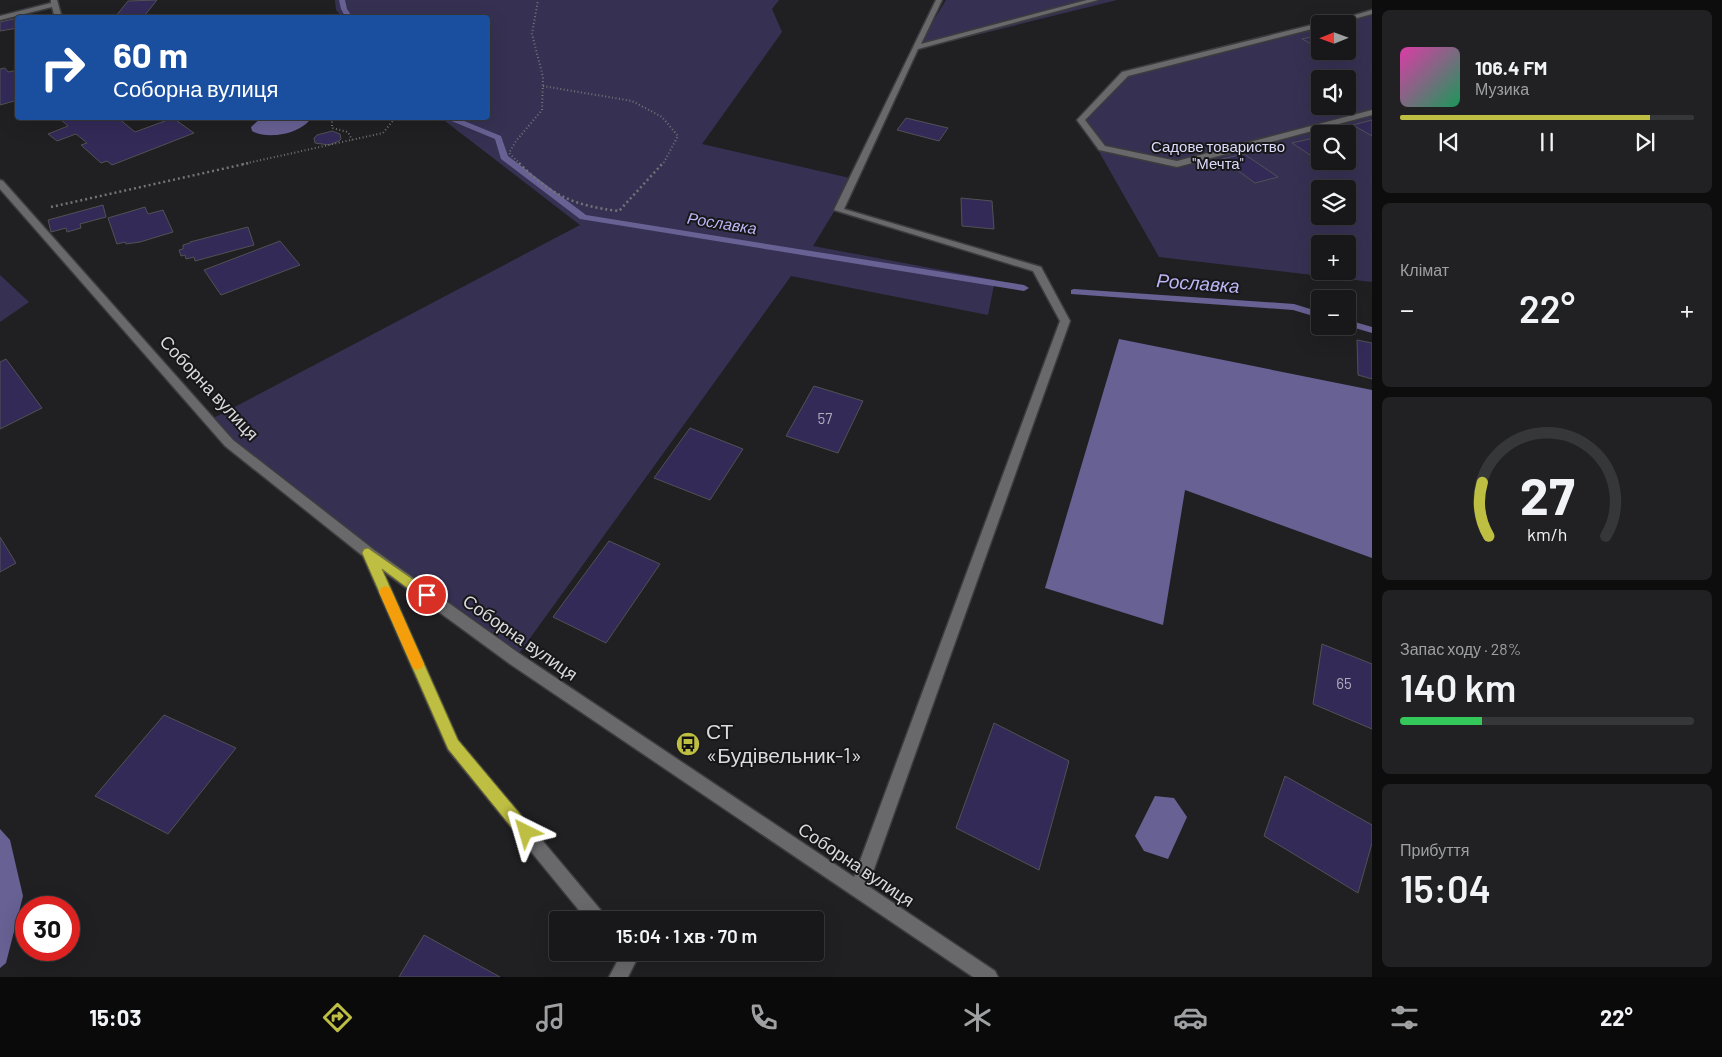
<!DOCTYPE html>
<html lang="uk">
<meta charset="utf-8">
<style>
body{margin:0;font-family:Barlow,sans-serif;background:#212123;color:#f1f3f6;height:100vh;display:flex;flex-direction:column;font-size:19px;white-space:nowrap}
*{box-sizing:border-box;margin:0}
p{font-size:16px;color:#9fa0a2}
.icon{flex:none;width:28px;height:28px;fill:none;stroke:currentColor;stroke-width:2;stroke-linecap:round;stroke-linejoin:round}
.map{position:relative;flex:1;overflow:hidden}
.details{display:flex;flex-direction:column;gap:10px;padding:10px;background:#0d0d0e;width:350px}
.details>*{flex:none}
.banner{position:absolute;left:15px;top:15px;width:475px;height:105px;border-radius:5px;box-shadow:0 5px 20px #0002,0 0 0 1px #363739;background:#1a4fa0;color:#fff;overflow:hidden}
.needle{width:32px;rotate:269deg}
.buttons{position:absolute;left:1311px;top:15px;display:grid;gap:10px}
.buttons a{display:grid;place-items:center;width:45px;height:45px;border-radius:5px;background:#18181a;box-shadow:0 5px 20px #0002,0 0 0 1px #363739;font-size:25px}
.speed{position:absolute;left:15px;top:896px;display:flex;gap:10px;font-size:25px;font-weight:700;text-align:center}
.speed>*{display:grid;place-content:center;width:65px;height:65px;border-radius:50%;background:#18181a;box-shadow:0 5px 20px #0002,0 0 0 1px #363739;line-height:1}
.speed .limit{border:8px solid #d22;background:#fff;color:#111}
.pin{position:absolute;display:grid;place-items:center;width:42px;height:42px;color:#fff;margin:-21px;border:2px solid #fff;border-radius:50%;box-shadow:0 1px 5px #0007}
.me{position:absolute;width:55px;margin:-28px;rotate:320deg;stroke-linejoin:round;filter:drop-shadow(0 0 4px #0008)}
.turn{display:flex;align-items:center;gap:18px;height:105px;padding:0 15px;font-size:22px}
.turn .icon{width:65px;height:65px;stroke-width:2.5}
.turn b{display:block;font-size:35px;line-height:42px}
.big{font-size:38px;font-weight:600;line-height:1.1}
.details .tile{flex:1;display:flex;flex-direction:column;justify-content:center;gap:8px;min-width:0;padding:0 18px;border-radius:8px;background:#212123}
.details .dial{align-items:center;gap:0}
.dial svg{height:130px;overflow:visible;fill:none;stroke:#363739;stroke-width:7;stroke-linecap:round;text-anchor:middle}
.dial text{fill:#f1f3f6;stroke:none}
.song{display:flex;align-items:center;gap:15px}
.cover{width:60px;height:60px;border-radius:8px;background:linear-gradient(135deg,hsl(320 70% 55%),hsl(150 70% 35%))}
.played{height:5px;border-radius:2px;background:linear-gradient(90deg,#bebf42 85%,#363739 85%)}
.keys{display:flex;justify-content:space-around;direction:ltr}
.heat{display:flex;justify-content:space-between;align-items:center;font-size:28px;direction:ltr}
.charge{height:8px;border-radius:4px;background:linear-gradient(90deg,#34c759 28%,#363739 0)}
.trip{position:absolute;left:549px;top:911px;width:275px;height:50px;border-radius:5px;background:#18181a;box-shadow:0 5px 20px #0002,0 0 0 1px #363739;font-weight:600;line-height:50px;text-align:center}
.tabs{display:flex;height:80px;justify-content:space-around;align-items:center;background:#0a0a0a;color:#9fa0a2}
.tabs .icon{width:35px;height:35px}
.tabs .current{color:#bebf42}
.tabs b{font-size:22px;color:#f1f3f6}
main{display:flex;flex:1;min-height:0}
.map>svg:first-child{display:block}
</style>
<main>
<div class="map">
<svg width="1372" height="977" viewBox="0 0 1372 977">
<rect width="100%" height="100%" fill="#202023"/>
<path fill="#363152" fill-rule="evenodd" d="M335,0h444l-7,9 10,23 -80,112 152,35 -41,67 182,34 -7,35 -197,-39 -276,383 -147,-106 -160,-132 372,-196 -139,-107h47v-100l-146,-1 -6,-7z
M946,0h171l-201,50z
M1372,12v270l-213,-25 -78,-137 44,-46 195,-49v26h28v-27h-21zM1320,79h28v27h-28zM1320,134h28v27h-28zM1320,189h28v27h-28zM1320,244h28v27h-28z
M0,275l29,27 -29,20z"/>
<path fill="#686194" d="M261,118h50c-10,16 -43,22 -59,13l-1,-4z
M1119,339l253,51v168l-187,-68 -22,135 -118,-37z
M1155,796l19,2 13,19 -19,42 -24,-8 -9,-15z
M0,829l10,11 13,56 -17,67 -6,5z"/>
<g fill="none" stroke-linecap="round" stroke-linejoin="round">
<path fill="#686194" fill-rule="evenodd" d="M339,0h6l2,9 6,9h-7l-5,-9z
M449,118h8l44,18 7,20 78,59 438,70 5,3 -5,3 -444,-72 -79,-60 -6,-20 -46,-19z
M1074,289l220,15 26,8v6l-27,-8 -222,-16v-4z
M1348,320l24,7v6l-24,-7z"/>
</g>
<path fill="#332a58" stroke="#515154" d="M157,0l-12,15 -29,1 12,-15z
M18,18v10l-18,3v-9z
M1320,35v13l-18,-9z
M5,68l3,4 10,-2v30l-18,5v-36z
M59,118h59l17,14 38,-14 21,15 -82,32 -5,-4 -6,2 -20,-18 6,-2 -11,-9 -19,7 -9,-7 20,-8z
M906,118l42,10 -9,13 -42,-11z
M1372,120v16l-19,-11z
M332,131l8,3 1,5 -2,2 -10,4 -14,-2 -1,-5 3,-3z
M1314,138l6,4v19h24l-17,5 -35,-23z
M1244,154l34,23 -23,6 -33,-24z
M961,198l31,3 2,28 -32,-3z
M103,205l3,12 -26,7 1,4 -14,4 -1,-4 -15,4 -3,-12z
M145,207l3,7 15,-4 10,22 -33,10 -14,2 -1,-2 -8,2 -9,-26z
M248,227l6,18 -59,16 -1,-4 -8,2 -1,-4 -4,1 -2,-6 4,-1v-4l7,-2v-1z
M280,241l20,24 -79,30 -17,-25z
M1357,340l15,3v36l-14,-4z
M6,359l36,49 -42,21v-67z
M814,386l49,15 -25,52 -52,-17z
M690,428l53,21 -33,51 -56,-22z
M0,537l16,26 -16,9z
M609,541l51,23 -54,79 -53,-26z
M1322,644l50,20v65l-59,-25z
M164,715l72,33 -68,86 -73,-38z
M994,723l75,38 -30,109 -83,-42z
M1285,776l87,49v18l-14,50 -94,-57z
M424,935l76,42h-101z"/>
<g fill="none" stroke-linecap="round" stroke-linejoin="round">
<g stroke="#3c3c3e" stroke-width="3">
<path id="minor" d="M51,0h6l5,18h-7l-3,-11 -52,13v-4l51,-13z
M936,0h6l-21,44 166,-44h11l-180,49 -74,160 197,58 29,54 -202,565 127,85 3,6h-25l-463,-313 -127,-93 75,169 146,174 3,6h-20l-139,-170 -85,-194 -138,-110 -225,-257v-9l3,1 230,259 140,109 147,105 334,223 206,-556 -27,-50 -199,-61z
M1372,10v4l-36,10h-12z
M1320,23l3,1h-3v3l-192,49 -43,44 20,26 72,15 195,-51v5l-195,52 -78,-17 -22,-30 45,-48z
M616,952h20l2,5 -10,20h-19l10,-19z"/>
</g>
<path stroke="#747477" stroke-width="2" stroke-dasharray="1 2.5" stroke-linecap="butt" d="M543,86l89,15 30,16 16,19 -15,28
M332,118v10l16,4 4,8
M243,164l140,-31 12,-15
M520,164l-11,-11 7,-12 26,-31 1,-33 -11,-43 6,-34"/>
<path stroke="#747477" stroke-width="2.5" stroke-dasharray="2 3" stroke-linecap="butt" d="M519,163c31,32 56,43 100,48l44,-48
M51,207l198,-44"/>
<use href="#minor" fill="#69696c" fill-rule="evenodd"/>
</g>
<path fill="#bebf42" stroke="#7c7c2b" d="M368,548l63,44 2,3 -2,4 -4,2 -5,-2 -40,-30 76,171 73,87 2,5 -2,6 -5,2 -6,-2 -72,-89 -86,-196 2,-4z"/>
<path fill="#f59e0b" d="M385,586l5,2 2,4 32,72 -2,4 -5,2 -4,-2 -2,-4 -32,-72 2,-4z"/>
<defs>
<g id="bus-disc" transform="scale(1.25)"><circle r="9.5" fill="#bebf42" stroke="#17171a"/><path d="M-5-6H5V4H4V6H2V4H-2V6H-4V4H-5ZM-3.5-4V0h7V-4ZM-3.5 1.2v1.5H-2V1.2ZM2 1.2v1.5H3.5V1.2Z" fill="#111"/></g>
</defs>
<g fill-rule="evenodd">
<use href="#bus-disc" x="688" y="744"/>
</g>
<g text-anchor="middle" stroke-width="4" stroke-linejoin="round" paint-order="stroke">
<g font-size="15" fill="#dddafa" stroke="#17171a">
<text x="1218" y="152">Садове товариство<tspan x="1218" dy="17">"Мечта"</tspan></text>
</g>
<g font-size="15" fill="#b0aebb">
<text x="825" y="424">57</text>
<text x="1344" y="689">65</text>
</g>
<g font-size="16" font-style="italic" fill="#bdb6f5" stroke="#17171a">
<text transform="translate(722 223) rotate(9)" y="6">Рославка</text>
</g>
<g font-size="18" fill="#dadadc" stroke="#17171a">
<text transform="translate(209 388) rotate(47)" y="6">Соборна вулиця</text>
<text transform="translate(520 638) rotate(35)" y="6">Соборна вулиця</text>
<text transform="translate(856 865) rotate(34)" y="6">Соборна вулиця</text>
</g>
<g font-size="19" font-style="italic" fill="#bdb6f5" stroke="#17171a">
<text transform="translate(1198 283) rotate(4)" y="7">Рославка</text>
</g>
<g font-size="21" fill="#dadadc" stroke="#17171a" text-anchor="start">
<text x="706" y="739">СТ<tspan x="706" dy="24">«Будівельник-1»</tspan></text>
</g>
</g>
</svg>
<div class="buttons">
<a><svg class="needle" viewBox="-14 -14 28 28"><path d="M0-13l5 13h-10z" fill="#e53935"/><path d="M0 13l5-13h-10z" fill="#9fa0a2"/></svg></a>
<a><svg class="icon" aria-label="sound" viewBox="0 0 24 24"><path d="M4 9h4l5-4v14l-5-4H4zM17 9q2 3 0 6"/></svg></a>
<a><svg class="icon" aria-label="search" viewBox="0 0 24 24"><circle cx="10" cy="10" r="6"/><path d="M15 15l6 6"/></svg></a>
<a><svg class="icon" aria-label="layers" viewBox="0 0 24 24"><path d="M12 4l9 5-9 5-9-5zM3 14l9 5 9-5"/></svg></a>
<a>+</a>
<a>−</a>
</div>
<div class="speed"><div class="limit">30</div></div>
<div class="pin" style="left:427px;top:595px;background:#d93025"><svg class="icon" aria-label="arrive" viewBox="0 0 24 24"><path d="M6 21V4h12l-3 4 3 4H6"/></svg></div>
<svg class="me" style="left:526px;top:832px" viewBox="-20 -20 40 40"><path d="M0-17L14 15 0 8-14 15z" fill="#bebf42" stroke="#fff" stroke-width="4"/></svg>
<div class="trip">15:04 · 1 хв · 70 m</div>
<div class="banner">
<div class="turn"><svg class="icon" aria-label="right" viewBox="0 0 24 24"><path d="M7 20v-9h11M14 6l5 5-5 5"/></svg><div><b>60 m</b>Соборна вулиця</div></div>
</div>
</div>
<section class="details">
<div class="tile">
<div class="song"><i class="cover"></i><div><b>106.4 FM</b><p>Музика</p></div></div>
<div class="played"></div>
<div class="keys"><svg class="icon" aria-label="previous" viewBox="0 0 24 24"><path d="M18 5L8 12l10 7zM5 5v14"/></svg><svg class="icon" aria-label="pause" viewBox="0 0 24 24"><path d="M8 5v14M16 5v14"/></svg><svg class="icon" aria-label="next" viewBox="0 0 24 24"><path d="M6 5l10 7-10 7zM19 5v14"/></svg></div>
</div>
<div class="tile"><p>Клімат</p>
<div class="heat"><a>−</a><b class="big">22°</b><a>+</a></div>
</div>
<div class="tile dial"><svg viewBox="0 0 100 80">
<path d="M14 69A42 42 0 1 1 86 69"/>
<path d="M14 69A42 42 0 0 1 10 36" stroke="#bebf42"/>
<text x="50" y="56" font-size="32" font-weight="700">27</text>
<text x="50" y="72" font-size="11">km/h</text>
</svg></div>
<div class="tile"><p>Запас ходу · 28%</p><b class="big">140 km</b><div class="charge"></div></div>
<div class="tile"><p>Прибуття</p><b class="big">15:04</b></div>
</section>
</main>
<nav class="tabs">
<b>15:03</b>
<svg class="icon current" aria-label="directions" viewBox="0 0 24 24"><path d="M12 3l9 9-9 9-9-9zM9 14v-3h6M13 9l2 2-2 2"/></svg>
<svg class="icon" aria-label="music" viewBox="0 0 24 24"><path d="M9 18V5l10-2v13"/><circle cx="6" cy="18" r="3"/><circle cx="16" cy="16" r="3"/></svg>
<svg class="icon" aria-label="phone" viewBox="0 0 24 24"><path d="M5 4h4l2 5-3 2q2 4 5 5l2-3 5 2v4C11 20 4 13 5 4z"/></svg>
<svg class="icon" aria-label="climate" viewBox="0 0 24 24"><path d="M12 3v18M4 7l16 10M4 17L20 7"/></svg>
<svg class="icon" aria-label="car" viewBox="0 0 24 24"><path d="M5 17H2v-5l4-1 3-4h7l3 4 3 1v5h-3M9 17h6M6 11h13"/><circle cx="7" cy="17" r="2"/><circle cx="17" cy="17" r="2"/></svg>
<svg class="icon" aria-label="filters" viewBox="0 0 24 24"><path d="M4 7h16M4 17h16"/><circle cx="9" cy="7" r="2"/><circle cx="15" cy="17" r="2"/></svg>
<b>22°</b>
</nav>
